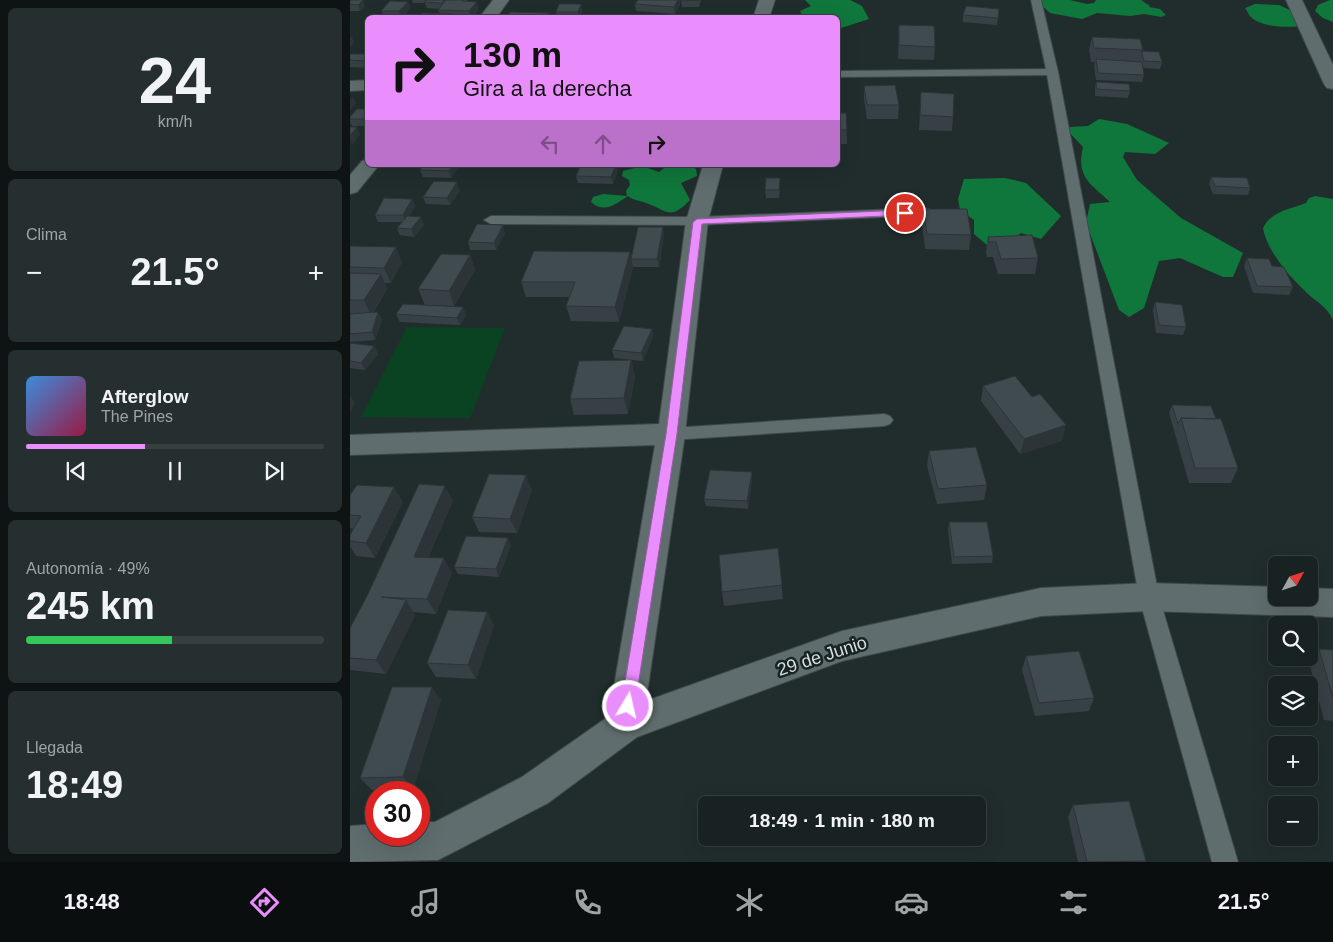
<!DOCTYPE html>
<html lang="es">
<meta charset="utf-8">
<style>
body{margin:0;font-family:Helvetica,sans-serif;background:#262f2f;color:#f1f3f6;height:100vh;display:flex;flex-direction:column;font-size:19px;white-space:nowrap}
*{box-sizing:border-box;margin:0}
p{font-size:16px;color:#9fa4a5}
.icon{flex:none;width:28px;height:28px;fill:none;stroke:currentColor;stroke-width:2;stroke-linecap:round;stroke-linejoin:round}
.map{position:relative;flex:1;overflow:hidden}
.details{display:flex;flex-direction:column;gap:8px;padding:8px;background:#0e1313;width:350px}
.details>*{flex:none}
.hud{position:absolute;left:15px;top:15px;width:475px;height:152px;border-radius:8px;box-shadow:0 5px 20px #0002,0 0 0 1px #373f40;background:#ea8dfd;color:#111;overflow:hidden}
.needle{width:32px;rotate:50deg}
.fabs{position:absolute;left:918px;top:556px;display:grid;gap:10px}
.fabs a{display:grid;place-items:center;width:50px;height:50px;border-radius:8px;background:#192222;box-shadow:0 5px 20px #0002,0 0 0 1px #373f40;font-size:25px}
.speed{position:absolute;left:15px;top:781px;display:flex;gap:10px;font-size:25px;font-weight:700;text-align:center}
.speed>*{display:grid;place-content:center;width:65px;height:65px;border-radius:50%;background:#192222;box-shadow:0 5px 20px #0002,0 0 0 1px #373f40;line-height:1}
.speed .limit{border:8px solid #d22;background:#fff;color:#111}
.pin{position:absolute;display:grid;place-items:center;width:42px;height:42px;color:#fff;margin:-21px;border:2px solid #fff;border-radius:50%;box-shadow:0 1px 5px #0007}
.me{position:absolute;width:55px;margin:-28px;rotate:9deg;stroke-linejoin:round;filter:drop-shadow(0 0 4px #0008)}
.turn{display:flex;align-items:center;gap:18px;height:105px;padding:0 15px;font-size:22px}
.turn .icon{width:65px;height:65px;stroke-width:2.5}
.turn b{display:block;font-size:35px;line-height:42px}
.lanes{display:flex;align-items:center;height:48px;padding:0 15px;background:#0003;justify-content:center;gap:25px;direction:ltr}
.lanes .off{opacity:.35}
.big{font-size:38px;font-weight:700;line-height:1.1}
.details .tile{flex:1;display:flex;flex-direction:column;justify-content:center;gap:8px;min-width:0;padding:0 18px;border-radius:8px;background:#262f2f}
.details .dial{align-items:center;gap:0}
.dial b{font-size:65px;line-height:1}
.song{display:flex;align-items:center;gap:15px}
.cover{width:60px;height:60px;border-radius:8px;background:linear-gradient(135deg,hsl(210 70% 55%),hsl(340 70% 35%))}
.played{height:5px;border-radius:2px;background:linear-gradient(90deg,#ea8dfd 40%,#373f40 40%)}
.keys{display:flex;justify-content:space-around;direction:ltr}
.heat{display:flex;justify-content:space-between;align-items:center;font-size:28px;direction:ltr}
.charge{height:8px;border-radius:4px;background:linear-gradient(90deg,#34c759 49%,#373f40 0)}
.trip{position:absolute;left:348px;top:796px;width:288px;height:50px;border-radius:8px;background:#192222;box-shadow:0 5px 20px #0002,0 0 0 1px #373f40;font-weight:700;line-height:50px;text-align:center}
.tabs{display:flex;height:80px;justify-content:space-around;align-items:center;background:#0a0e0e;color:#9fa4a5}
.tabs .icon{width:35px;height:35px}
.tabs .selected{color:#ea8dfd}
.tabs b{font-size:22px;color:#f1f3f6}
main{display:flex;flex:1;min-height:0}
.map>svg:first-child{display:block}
</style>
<main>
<section class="details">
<div class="tile dial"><b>24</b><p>km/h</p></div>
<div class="tile"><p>Clima</p>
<div class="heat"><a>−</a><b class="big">21.5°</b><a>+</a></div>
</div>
<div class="tile">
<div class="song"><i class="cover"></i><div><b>Afterglow</b><p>The Pines</p></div></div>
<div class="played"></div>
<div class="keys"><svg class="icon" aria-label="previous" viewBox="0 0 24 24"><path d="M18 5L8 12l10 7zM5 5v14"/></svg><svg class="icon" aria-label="pause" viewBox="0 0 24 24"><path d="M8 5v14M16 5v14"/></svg><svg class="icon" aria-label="next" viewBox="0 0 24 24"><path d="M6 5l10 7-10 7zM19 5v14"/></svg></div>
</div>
<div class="tile"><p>Autonomía · 49%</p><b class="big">245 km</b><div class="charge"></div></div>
<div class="tile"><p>Llegada</p><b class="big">18:49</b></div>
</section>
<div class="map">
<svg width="983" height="862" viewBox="0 0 983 862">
<rect width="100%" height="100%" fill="#212d2d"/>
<path fill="#0a4321" d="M57,327l98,1 -35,90 -109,-1z"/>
<path fill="#10773c" d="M455,0h45l12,6 7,13 -31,10v-11l-35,-1 -3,-6 11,-5z
M686,0h34l17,4 7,-1 2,-3h45l9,6 -1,1 11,2 6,6 -5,2 -17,-3 -14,2 -33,-3 -15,6 -32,-6z
M980,0h3v22l-10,-4 -8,-7 3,-6z
M905,4l24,1 19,9 2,12c-13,2 -37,1 -48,-8 -3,-2 -5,-8 -7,-10z
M749,119l28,5 42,19 -14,11 -30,-2 -2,5 14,23 44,38 62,35 -10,24h-10l-43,-19 -21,3 -15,47 -15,9 -10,-7 -33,-87 4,-19 20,-2c-20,-19 -34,-25 -27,-55l-15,-16 2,-4 18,-1z
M318,165h22l6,4 1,7 -16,7 9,17c-21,21 -21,11 -44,3 -7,-3 -12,-2 -18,-7 -12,8 -24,18 -37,6l2,-5 10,-3 24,2 -1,-5 4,-6 -1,-5 -7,-4 1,-5 19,-5 17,6z
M655,178l21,5 35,33 -20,23 -20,-6 -12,9 -22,3 -13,-11v-14l-14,-10 -2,-11 6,-20z
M965,196l18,3v121c-6,-14 -17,-18 -27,-28 -17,-16 -39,-41 -43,-64 8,-17 28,-19 43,-25l3,-5z"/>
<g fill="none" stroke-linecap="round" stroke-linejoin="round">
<g stroke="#3f494a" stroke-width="2">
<path id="service" d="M681,0h10l17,72 101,525 79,265h-26l-73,-265 -92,-522 -209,2v-6l208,-2z
M574,208l5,1 2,3 -2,3 -232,10 -206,-1 -7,-4 7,-4 206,1z
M534,414l6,2 3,4 -3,4 -6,2 -213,14 -6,-1 -3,-5 3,-5 6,-1z"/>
</g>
<g stroke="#3f494a" stroke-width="2">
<path id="minor" d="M143,0h16l-13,18h-17z
M409,0h16l-6,18h-16z
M936,0h16l31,65v24l-6,-1 -3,-4z
M18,80v10l-18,1v-10z
M18,159v6h11l-22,27 -7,2v-19l12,-14z
M353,165h20l-15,56 -23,213 -39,267 196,-70 199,-43 108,-5 127,4v11h33v-10l24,1v28l-184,-6 -108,5 -199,45 -205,76 -89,66 -110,57 -88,2v-36l26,-2v11h43v-13h16l87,-45 87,-61 46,-271 -305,10v-20l309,-11 27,-203z"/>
</g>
<use href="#service" fill="#606d6e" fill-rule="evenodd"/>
<use href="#minor" fill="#606d6e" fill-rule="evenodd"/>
</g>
<path fill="#374045" d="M0,0l15,7 -5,4h-10z
M62,0h55l1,2 11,7 -8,9h-53l21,-4 -1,-4 1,-1 -12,-1 -2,-5h-12z
M331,0h20l-2,7h-17z
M58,2l2,6 -8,10 -18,-1 -3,-6z
M231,4l1,6 -2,8h-23l-1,-6z
M285,4h45l-5,10 -39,-3z
M649,9l-2,16 -34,-3v-7z
M18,25v11h-2l-2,-7z
M549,25l36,22 -1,13 -36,-1z
M742,37l51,13 -1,1 20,11 -2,7 -17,-1 1,7 -2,7 -46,-2 -2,-14 1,-4h-4l-2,-12z
M0,54h18v13l-1,1 -17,-1z
M746,82l34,9 -2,7 -33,-2v-7z
M514,86l35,19 -1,14h-31l-3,-19z
M571,92l32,25 -1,14 -33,-1z
M18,109v17h-16l-2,-5v-4z
M488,113h8l1,31h-9z
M108,168l-7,10 -28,-1 -3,-7z
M268,170l-5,14 -35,-1 -2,-7z
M861,177l39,11 -2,7 -35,-1 -4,-10z
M430,185l-1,13h-13l-1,-8z
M110,190l-10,15 -24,-1 -3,-7z
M62,199l3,7 -6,10 12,1 3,8 -10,12 -14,-2 -3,-7 5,-6h-24l-3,-7z
M573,209l48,26 -2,15 -44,-1 -3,-25z
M155,233l-9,17h-26l-2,-8z
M314,235l-5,32h-26l-14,55 -48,-1 -5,-15 3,-9h-43l-5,-15 109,-30 1,7z
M638,237l50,21 -3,16h-37l-5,-17h-6l-1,-5z
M0,246l52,16 -11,21h-6l2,6 -14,24 5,-1 4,8 -7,20 -25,2z
M120,255l5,15 -21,36 -29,-1 -7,-16z
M897,258l25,8 21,21 -4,8 -36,-2 -9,-27z
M805,302l31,25 -3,8 -27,-2 -3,-23z
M113,307l3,8 -6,10 -60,-3 -4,-8z
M302,329l1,7 -10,25 -29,-3 -2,-8z
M0,343l24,3 4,8 -13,16 -15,-2z
M281,360l4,16 -7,38 -54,1 -4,-16z
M633,386l79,55 -42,13 -39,-53z
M822,405l44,14 22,49 -7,15h-42l-20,-70z
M579,451l58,34 -3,15 -47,4 -10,-38z
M402,472v7l-4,30 -42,-3 -2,-7z
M182,490l-15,43 -38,-1 -7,-15z
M0,495l53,7 -28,56 -19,-2 -6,-10v-11l4,-6 -4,-1z
M103,501l-25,57 24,15 -16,41 -23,-2 2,3 -29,59 -36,-4v-42z
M599,522l44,34 -1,7 -40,1 -4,-34z
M161,545l-12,32 -41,-3 -4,-7z
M428,548l5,51 -59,7 -2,-14z
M137,612l7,14 -18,53 -40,-2 -9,-14z
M969,649l14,1v71l-9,-1 -15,-58z
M676,656l68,42 -5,13 -54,5 -13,-46z
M91,700l-28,89 -41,1 -12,-12z
M723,805l73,56v1h-68l-10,-45z"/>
<path fill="#2d3438" d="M13,0l2,7 -5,4 -2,-6z
M328,0h2v4l-5,10 -1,-7z
M58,2l2,6 -9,10 -2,-7z
M127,2l2,7 -9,9 -1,-7z
M231,4l1,6 -3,8 -1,-6z
M2,36l2,7 -4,5v-10z
M18,57v10l-1,1 -3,-7z
M3,97l3,7 -6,6v-10z
M7,127l3,7 -8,11 -2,-5v-4z
M103,165h4l1,3 -7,10 -2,-7z
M266,165h1l1,5 -5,14 -2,-7z
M107,182l3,8 -10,15 -3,-7z
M62,199l3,7 -9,16 -3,-7z
M71,217l3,8 -10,12 -3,-8z
M153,225l2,8 -9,17 -2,-7z
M313,227l1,8 -5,32 -2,-8z
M46,247l6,15 -11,21 -7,-15z
M280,252l3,15 -14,55 -4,-15z
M120,255l5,15 -21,36 -5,-15z
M31,274l6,15 -16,26 -7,-15z
M113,307l3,8 -6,10 -3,-7z
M28,312l4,8 -7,20 -3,-8z
M302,329l1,7 -10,25 -2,-8z
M24,346l4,8 -13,16 -4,-7z
M281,360l4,16 -7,38 -4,-16z
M1,396l4,7 -5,10v-16z
M716,425l-4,16 -42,13 4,-15z
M402,472v7l-4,30 -1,-8z
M176,475l6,15 -15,43 -7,-14z
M95,486l8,15 -31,70 -8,-14z
M44,487l9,15 -28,56 -9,-15z
M158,538l3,7 -12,32 -3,-8z
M94,558l8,15 -16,41 -9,-15z
M56,600l9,15 -29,59 -10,-14z
M137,612l7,14 -18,53 -8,-14z
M82,687l9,13 -28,89 -10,-12z"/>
<path fill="#404b50" stroke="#2d3438" d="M0,0h13l-5,5 -8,-1z
M76,0h18l-2,3 -18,-1z
M96,0h17l-1,1 15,1 -8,9 -31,-1z
M288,0h40l-4,7 -39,-3z
M331,0h18l-18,1z
M40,1l18,1 -9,9h-18z
M209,4h22l-3,8h-22z
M616,6l33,3 -1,9 -35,-3z
M160,12l39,1 -3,5h-39z
M72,13l29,1 -3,4h-30z
M549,25l35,1 1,21 -36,-2z
M742,37l48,2 3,11 -49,-2z
M792,51l17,1 3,10 -18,-1 -2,-7z
M0,54h18v3l-4,4 -14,-1z
M746,59l46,3 2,13 -46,-2z
M746,82l33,2 1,7 -33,-2z
M545,85l4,20h-32l-3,-19z
M571,92l33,2 -1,23 -33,-2z
M7,109h11v10h-18v-2z
M488,113h8l1,17h-9z
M0,127h7l-7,9z
M73,165h30l-4,6 -29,-1z
M231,165h35l-5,12 -35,-1z
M861,177l36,1 3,10 -35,-2z
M416,178h14l-1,12h-14z
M84,181l23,1 -10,16 -24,-1z
M34,198l28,1 -9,16h-28z
M573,209h44l4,26 -44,-1z
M57,216l14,1 -10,12 -14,-1z
M127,224l26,1 -9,18 -26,-1z
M288,227h25l-6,32h-26z
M682,235l6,23 -37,1 -5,-17h-7l-1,-5z
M0,246l46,1 -12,21 -34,-1z
M184,251l96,1 -15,55 -49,-1 9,-24h-54z
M91,254l29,1 -21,36 -31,-2z
M897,258l22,1 3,7 12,1 9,20 -36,-1z
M0,273l31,1 -17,26h-14z
M805,302l27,3 4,22 -27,-2z
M53,304l60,3 -6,11 -61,-4z
M28,312l-6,20 -22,2v-20z
M274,326l28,3 -11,24 -29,-3z
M0,343l24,3 -13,17 -11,-2z
M281,360l-7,38 -54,1 9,-38z
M665,376l17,21 8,-3 26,31 -42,14 -41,-53z
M822,405l39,1 5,13 -35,-1 -3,6z
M831,418l40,1 17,49h-43z
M626,447l11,38 -49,4 -9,-38z
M360,470l42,2 -5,29 -43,-2z
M139,474l37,1 -16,44 -38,-2z
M69,484l26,2 -31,71 30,1 -17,41 -46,-2 25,3 -30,60 -26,-2v-30l17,-32z
M7,485l37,2 -28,56 -16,-2v-6l11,-19 -11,-1v-20z
M599,522h38l6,34 -39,1z
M116,536l42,2 -12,31 -42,-2z
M428,548l4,37 -60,7 -3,-37z
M98,610l39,2 -19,53 -41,-2z
M969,649l14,1v48z
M729,651l15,47 -55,5 -13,-47z
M42,687h40l-29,90 -43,1z
M779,801l17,60 -59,1 -14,-57z"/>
<path fill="#ea8dfd" stroke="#985ca4" d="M555,210l4,3 -1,2 -206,9 -25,210 -42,272 -2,4 -5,2 -5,-2 -2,-4 45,-272 27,-212 4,-3z"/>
<g text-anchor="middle" stroke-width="5" stroke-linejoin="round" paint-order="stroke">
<g font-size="18" fill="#d7dedf" stroke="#172324">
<text transform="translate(472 656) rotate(-18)" y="6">29 de Junio</text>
</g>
</g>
</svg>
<div class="fabs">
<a><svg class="needle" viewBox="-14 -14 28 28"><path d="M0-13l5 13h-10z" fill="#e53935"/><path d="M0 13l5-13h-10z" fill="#9fa4a5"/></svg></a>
<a><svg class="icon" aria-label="search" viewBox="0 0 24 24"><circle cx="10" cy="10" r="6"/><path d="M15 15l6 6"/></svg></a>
<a><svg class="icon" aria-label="layers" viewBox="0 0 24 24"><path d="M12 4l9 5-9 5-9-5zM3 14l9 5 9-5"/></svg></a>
<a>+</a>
<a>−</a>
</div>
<div class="speed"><div class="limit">30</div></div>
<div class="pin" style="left:555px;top:213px;background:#d93025"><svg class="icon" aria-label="arrive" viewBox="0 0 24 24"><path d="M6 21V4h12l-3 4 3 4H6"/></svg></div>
<svg class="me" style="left:278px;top:706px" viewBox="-20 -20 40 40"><circle r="17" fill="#ea8dfd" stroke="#fff" stroke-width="3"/><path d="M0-11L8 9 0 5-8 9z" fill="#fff"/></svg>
<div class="trip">18:49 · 1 min · 180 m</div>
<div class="hud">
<div class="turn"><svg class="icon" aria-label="right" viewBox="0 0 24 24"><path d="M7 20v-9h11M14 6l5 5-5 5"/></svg><div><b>130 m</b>Gira a la derecha</div></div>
<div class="lanes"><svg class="icon off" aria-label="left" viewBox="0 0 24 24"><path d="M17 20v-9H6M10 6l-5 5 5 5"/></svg><svg class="icon off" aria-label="ahead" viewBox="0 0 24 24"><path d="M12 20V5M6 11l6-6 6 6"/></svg><svg class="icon" aria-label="right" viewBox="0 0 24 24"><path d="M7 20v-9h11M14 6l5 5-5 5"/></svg></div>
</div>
</div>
</main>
<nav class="tabs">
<b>18:48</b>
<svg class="icon selected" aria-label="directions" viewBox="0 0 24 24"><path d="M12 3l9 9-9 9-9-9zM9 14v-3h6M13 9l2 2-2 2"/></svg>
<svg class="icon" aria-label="music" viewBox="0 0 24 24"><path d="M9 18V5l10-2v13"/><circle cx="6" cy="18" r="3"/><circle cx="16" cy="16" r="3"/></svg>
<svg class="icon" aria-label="phone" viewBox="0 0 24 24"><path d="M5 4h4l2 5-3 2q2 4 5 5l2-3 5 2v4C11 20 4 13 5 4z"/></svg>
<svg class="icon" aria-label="climate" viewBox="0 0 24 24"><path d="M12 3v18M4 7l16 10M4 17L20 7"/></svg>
<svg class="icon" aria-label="car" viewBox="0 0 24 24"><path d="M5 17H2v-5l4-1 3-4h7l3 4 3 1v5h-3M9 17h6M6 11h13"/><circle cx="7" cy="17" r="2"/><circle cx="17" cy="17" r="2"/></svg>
<svg class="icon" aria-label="filters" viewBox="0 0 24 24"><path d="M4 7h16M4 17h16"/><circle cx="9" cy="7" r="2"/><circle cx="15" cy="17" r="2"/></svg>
<b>21.5°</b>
</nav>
